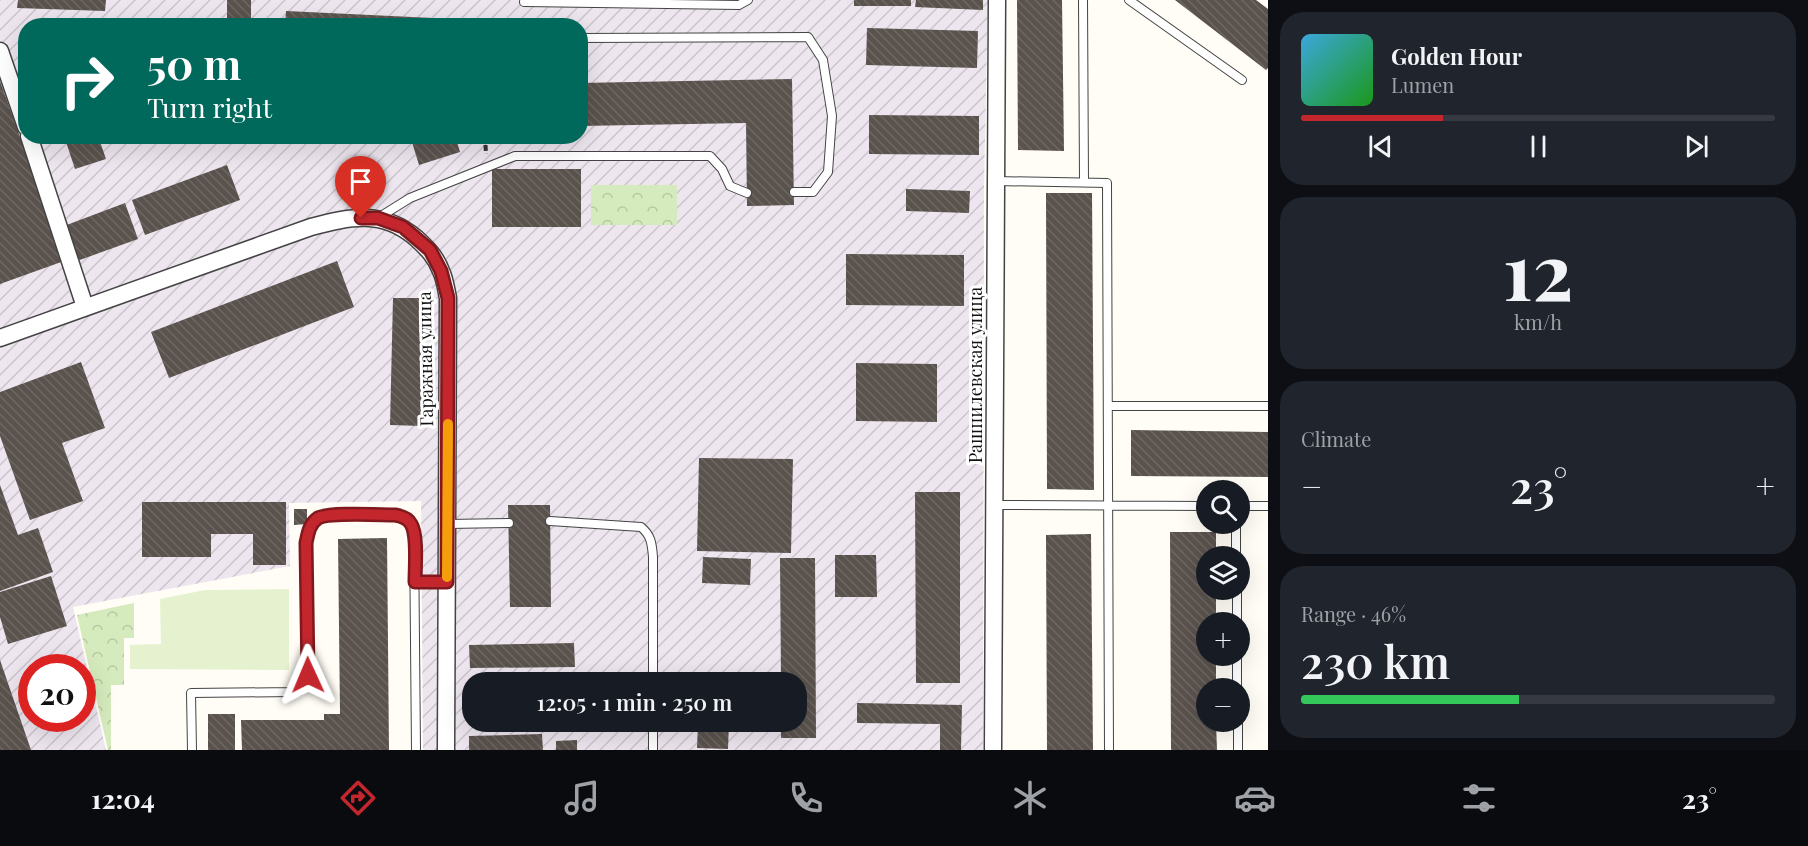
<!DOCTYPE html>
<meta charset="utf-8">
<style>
body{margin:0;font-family:"Playfair Display",serif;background:#20242c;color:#f1f3f6;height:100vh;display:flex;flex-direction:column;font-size:22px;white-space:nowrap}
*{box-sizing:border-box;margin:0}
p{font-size:20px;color:#9ea1a6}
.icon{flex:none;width:33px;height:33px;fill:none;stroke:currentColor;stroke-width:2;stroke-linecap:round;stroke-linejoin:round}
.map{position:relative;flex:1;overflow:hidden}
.panel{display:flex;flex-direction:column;gap:12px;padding:12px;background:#0d0f14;width:540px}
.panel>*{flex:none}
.top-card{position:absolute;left:18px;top:18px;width:570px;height:126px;border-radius:24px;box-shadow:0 6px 24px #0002;background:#00695c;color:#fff;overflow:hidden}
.tools{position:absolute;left:1196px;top:480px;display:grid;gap:12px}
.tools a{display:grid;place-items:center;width:54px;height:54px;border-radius:50%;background:#171b24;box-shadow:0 6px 24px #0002;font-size:30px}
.speed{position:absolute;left:18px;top:654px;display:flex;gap:12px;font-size:30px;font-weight:700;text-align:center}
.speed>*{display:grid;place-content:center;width:78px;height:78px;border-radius:50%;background:#171b24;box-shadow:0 6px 24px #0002;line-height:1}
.speed .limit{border:9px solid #d22;background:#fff;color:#111}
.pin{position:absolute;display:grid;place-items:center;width:51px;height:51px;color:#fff;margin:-62px -26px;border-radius:50% 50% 50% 0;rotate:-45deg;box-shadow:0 0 6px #0007}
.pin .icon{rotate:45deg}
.me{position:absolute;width:66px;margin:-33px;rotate:359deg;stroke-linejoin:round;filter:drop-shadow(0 0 4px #0008)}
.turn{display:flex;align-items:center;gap:21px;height:126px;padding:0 30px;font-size:27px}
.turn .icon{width:78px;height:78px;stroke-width:2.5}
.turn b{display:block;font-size:42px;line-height:51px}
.big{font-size:45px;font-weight:600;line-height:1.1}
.panel .card{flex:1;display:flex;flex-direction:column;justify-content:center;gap:9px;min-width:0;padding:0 21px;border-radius:24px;background:#20242c}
.panel .dial{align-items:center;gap:0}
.dial b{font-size:78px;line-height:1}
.song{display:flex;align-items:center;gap:18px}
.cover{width:72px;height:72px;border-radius:9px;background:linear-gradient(135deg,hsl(200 70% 55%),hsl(120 70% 35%))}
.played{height:6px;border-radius:3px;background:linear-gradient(90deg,#c4262e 30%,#363941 30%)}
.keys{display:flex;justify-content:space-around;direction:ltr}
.heat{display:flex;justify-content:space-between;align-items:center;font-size:33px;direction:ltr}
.charge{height:9px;border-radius:4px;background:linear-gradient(90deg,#34c759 46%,#363941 0)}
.trip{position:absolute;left:462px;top:672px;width:345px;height:60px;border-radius:24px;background:#171b24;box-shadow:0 6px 24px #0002;font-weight:600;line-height:60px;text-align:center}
.dock{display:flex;height:96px;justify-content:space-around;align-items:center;background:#090b0e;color:#9ea1a6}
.dock .icon{width:42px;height:42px}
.dock .current{color:#c4262e}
.dock b{font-size:27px;color:#f1f3f6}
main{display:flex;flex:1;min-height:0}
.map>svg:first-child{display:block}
</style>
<main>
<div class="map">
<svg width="1268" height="750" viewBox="0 0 1268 750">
<defs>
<pattern id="industrial-furrows" width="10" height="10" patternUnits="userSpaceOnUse" patternTransform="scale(1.5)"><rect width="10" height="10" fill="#eee6ef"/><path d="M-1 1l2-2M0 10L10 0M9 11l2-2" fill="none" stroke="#cbc4cc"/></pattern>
<pattern id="park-crowns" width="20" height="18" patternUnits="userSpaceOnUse" patternTransform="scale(1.5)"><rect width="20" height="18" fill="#d5ebbd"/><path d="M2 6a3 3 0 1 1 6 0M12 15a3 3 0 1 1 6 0" fill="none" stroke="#b6c8a1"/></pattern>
<pattern id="building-back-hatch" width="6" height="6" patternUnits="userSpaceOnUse" patternTransform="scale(1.5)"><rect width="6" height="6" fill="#5a524d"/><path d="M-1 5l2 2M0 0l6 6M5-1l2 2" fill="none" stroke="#6d6662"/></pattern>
</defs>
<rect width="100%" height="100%" fill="#fffdf5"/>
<path fill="url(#industrial-furrows)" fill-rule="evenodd" d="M0,0h988l-4,187 -1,563h-560l-2,-249 -132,2 1,63 -217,41 33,143h-106zM26,26h554v110h-554zM32,668h50v50h-50zM472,682h324v40h-324z"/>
<path fill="url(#park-crowns)" d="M591,185h86v40h-86z
M134,603v35h-10v47h-13v65h-3l-31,-135z"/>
<path fill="#e6f2cf" d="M289,589v81l-159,-1v-24l31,-1 -1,-45 45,-9z"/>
<path fill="url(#building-back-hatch)" d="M18,0h88l-1,11 -88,-3z
M227,0h24v26h-24z
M854,0h57v6h-57z
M916,0h67v10l-68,-3z
M1017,0h45l2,151 -46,-1z
M1175,0h81l12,9v59l-2,2z
M286,11l168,8 -1,7h-168z
M867,28l111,3 -1,37 -111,-3z
M792,79l2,126 -47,1 -1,-83 -166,3v-43z
M0,81l64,180 -64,23z
M869,115l110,1v39l-110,-1z
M64,136h34l8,23 -31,10z
M430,136h25l5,16 -41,13 -7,-23z
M227,165l13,35 -95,35 -13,-35z
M492,169h89v58h-89z
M906,189l64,2 -1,22 -63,-2z
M1046,193h46l2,297 -47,-1z
M125,203l13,36 -61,22 -13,-35z
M846,254l118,1v51l-118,-1z
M337,261l17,46 -185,71 -18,-46z
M393,298h31l-2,128 -32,-1z
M81,362l24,66 -43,15 21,58 -53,19 -30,-84v-44z
M856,363l81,1v58l-81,-1z
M1131,430l137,2v45l-137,-1z
M699,458l94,1 -2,94 -94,-2z
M0,485l18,50 20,-7 15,44 -53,19z
M915,492h45v191h-44z
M142,502h144v63h-33v-31h-42v23h-69z
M508,505h42l1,102h-41z
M294,509h13v15l-13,1z
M1170,532h46v24h-10v34h10v32h-10v34h10v32h-10v34h10l1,28h-46z
M1091,534l2,216h-46l-1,-215z
M387,538l2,212h-147l-1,-30h83v-6h16l-2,-175z
M835,555h41l1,42h-42z
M703,557l48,2 -1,26 -48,-2z
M780,558h35l1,180h-35v-16h15v-40h-15z
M51,576l16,50 -59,18 -8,-27v-25z
M574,643l1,24 -105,1 -1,-23z
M0,661v-1l31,90h-31z
M576,679v3h-89v-2z
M857,703l105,2 -1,45h-21v-26l-83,-1z
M208,714h27v36h-27z
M472,722h60v2l-60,1z
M698,722h31l-1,27 -31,-1z
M542,734l1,16h-74v-14z
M577,740v10h-21v-9z"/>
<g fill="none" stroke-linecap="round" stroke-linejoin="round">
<g stroke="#444" stroke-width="10">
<path id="service" d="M1083,0l1,182
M1129,0l113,80
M524,2l215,3 9,-5
M580,38l228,-1 15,23 9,56 -4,56 -15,20h-19
M996,181l111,2 2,567
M378,218l32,-20 105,-42h195l12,13 8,17 17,7
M1108,406h160
M995,505l211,1
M1239,506h29
M550,521l91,6c10,8 11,17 12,30v125
M447,524l62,-1
M1236,524v32
M415,582h32
M1237,590v32
M1237,656v32
M1238,722v28
M192,750l-1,-57 102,-1 6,-1 8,-7 -1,-141c2,-9 3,-19 12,-25 12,-6 61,-3 77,-3 12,2 16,7 19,18l2,217
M653,750v-28"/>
</g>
<g stroke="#444" stroke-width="19">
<path id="minor" d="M0,51l26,76
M29,136l56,171
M0,338l311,-111c39,-10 71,-18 105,11 11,10 20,19 25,33 4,8 5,18 7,27l-2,452
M993,750l4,-750"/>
</g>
<path stroke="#333" stroke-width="4" stroke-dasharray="6 3" stroke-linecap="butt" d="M485,136l1,18"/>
<use href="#service" stroke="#fff" stroke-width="8"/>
<use href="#minor" stroke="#fff" stroke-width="16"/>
</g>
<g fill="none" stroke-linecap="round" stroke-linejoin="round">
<g stroke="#7f191e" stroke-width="15">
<path id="route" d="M308,675l-2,-132c2,-9 3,-19 12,-25 12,-6 61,-3 77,-3 6,1 13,3 16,9 7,11 4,44 4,58h32l1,-284 -7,-27 -11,-21 -27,-23 -25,-9h-17"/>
</g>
<use href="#route" stroke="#c4262e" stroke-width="10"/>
<path stroke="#f59e0b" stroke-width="10" d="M447,577l1,-153"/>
</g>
<g text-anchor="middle" stroke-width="6" stroke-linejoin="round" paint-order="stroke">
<g font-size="18" fill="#111" stroke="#fff">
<text transform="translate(426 359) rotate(-91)" y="6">Гаражная улица</text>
<text transform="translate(976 375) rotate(-90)" y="6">Рашпилевская улица</text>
</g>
</g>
</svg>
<div class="tools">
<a><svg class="icon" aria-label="search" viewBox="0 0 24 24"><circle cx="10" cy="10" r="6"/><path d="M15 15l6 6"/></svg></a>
<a><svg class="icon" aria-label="layers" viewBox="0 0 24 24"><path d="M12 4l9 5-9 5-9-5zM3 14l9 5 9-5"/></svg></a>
<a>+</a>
<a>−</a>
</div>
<div class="speed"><div class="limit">20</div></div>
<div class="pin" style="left:361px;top:218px;background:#d93025"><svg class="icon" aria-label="arrive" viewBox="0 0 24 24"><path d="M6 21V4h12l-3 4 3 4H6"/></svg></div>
<svg class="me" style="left:308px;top:675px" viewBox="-20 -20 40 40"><path d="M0-17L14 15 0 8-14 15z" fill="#c4262e" stroke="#fff" stroke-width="4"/></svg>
<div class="trip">12:05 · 1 min · 250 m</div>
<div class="top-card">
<div class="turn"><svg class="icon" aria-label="right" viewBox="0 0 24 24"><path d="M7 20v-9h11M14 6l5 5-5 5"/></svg><div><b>50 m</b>Turn right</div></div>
</div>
</div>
<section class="panel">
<div class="card">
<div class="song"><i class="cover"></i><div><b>Golden Hour</b><p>Lumen</p></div></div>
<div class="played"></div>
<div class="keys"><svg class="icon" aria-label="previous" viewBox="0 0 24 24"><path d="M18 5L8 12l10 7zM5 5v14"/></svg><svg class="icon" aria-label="pause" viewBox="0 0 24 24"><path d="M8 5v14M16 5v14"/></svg><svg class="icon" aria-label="next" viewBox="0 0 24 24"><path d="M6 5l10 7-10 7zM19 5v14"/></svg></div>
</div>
<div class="card dial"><b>12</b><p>km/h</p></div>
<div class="card"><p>Climate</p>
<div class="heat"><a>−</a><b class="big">23°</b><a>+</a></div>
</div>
<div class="card"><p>Range · 46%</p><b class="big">230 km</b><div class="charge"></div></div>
</section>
</main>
<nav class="dock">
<b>12:04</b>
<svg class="icon current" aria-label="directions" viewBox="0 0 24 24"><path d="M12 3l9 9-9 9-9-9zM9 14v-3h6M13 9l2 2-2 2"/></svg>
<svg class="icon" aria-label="music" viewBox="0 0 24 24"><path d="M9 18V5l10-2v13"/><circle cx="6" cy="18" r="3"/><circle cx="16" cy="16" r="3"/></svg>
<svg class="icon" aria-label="phone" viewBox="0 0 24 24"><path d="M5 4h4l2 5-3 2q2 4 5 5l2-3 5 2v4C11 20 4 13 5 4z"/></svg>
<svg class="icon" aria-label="climate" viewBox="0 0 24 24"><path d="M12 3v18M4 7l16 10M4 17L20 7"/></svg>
<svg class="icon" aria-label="car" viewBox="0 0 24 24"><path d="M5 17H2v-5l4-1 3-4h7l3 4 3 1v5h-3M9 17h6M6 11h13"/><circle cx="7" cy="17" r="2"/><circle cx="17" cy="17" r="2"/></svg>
<svg class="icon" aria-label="filters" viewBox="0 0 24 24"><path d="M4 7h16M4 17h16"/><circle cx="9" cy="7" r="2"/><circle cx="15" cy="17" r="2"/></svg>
<b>23°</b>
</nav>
